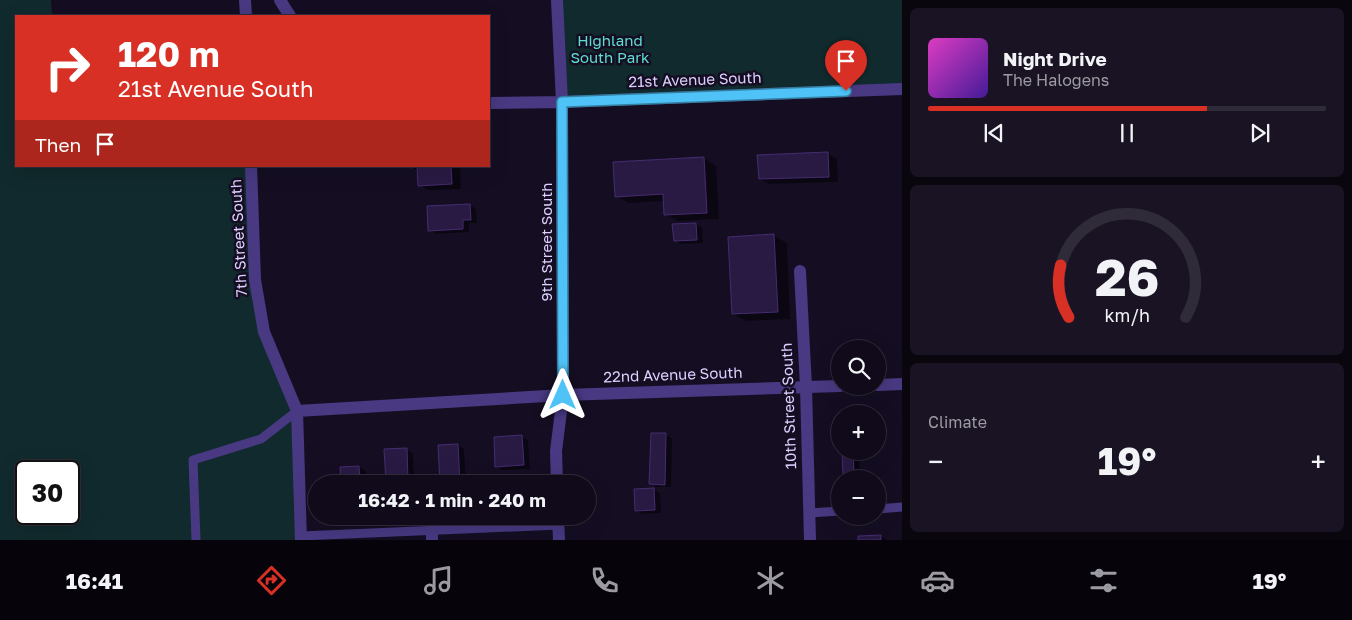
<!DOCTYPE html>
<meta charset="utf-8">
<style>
body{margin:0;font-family:"Golos Text",sans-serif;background:#191323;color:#f1f3f6;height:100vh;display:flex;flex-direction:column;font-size:19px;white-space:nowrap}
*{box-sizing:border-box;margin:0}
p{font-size:16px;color:#9c9aa2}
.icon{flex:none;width:28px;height:28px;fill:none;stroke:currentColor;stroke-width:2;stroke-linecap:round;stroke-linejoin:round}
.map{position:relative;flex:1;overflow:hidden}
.panel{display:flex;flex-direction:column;gap:8px;padding:8px;background:#09060e;width:450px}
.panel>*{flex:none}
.top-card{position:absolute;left:15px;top:15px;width:475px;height:152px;border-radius:0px;box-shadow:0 5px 20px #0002,0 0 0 1px #302b39;background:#d93025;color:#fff;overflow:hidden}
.buttons{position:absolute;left:831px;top:340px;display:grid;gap:10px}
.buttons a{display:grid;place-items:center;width:55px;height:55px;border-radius:50%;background:#100a1a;box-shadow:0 5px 20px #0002,0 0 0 1px #302b39;font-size:25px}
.speed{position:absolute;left:15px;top:460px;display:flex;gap:10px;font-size:25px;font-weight:700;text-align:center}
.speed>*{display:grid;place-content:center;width:65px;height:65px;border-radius:50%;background:#100a1a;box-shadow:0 5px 20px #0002,0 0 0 1px #302b39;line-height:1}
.speed .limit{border:2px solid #111;border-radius:8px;background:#fff;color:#111}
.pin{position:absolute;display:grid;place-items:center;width:42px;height:42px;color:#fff;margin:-51px -21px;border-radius:50% 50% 50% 0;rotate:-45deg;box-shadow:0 0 5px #0007}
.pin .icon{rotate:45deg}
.me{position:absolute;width:55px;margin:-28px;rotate:0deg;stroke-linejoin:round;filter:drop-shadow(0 0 4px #0008)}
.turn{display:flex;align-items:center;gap:18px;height:105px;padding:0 20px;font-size:22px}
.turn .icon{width:65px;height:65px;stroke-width:2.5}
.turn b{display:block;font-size:35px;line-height:42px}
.then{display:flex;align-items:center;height:48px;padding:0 20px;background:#0003;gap:10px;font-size:19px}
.big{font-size:38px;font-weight:700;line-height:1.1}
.panel .widget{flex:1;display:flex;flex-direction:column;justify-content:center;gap:8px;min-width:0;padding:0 18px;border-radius:8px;background:#191323}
.panel .dial{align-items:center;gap:0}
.dial svg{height:130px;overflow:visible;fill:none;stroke:#302b39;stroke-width:7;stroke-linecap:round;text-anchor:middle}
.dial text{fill:#f1f3f6;stroke:none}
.song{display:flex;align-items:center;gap:15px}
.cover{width:60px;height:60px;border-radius:8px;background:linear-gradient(135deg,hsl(310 70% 55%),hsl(260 70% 35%))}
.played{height:5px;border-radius:2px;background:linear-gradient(90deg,#d93025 70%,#302b39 70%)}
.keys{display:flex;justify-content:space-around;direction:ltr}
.heat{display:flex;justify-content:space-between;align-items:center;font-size:28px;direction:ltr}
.trip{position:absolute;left:308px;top:475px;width:288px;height:50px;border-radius:25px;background:#100a1a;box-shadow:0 5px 20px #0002,0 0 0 1px #302b39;font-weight:700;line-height:50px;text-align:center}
.menu{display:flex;height:80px;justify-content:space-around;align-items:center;background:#06040a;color:#9c9aa2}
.menu .icon{width:35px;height:35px}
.menu .active{color:#d93025}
.menu b{font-size:22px;color:#f1f3f6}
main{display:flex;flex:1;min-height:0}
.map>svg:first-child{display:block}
</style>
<main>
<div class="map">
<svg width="902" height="540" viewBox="0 0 902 540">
<rect width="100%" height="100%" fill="#150e23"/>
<path fill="#112a2d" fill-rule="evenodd" d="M0,0h51l1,16h-36v150h235l13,166 33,79 4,129h-301zM26,471h43v43h-43z
M557,0h345v88l-340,14z"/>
<path fill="#0007" d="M827,153l10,6 1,23 -69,2 -9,-5z
M704,158l12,8 3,53 -41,2 -13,-7 -1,-13 -35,2 -13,-7z
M411,166h49l1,23 -32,1 -10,-5 -1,-14z
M470,205l6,4 1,14h-8v9l-33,2 -6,-4z
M696,224l6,4 1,15 -22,1 -6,-4z
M774,236l13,7 3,76 -44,2 -13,-7z
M666,435l6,3 -1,49h-14l-6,-4z
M522,437l6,3 2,29 -27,1 -7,-4z
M458,445l6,4 2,35h-25z
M406,449l7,4 1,31h-22l-5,-3z
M843,451h16l1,26 -10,1 -6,-4z
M359,467l7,4v11l9,-1 4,3h-37l-1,-16z
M653,489l7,4 1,20 -18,1 -7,-3z
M495,516h26v1h-25z
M881,536l6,4h-28z"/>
<path fill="#291a44" stroke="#452c70" d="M828,152l1,25 -70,2 -2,-24z
M704,157l3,56 -43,2 -1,-21 -48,3 -2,-35z
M409,166h42l1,18 -34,2 -1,-19 -7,1z
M470,204l1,16h-8v9l-35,2 -1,-25z
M696,223l1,17 -23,1 -2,-17z
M774,234l4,78 -46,2 -4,-77z
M651,433h15l-1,52 -16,-1z
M522,435l2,30 -29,2 -1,-30z
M458,444l2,40h-20l-2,-39z
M407,448l1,33 -22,1 -2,-33z
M842,451h11l1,23 -11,1z
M359,466l1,15 15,-1v4h-34l-1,-17z
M654,488l1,22 -20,1 -1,-22z
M881,535v5h-23v-4z"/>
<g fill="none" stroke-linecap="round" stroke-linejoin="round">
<path stroke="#483982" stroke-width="9" d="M878,509l24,-2
M809,513l31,-2
M301,536l258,-11
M196,540l-3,-80 68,-21 36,-28"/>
<path stroke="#483982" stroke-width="12" d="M245,0l1,16
M280,0l10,16
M489,103l73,-1 340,-13
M251,166l4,114 9,52 33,79 4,129
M800,271l6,116 4,153
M878,385l24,-1
M297,411l266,-16 277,-9
M557,484l-1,-33 7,-56 -1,-293 -5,-102
M558,516l1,24
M432,531v9"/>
</g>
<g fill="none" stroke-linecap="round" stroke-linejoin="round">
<g stroke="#337fa1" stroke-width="12">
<path id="route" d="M563,395l-1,-293 284,-11"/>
</g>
<use href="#route" stroke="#4fc3f7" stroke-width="9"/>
</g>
<g text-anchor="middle" stroke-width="5" stroke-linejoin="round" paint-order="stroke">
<g font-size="15" fill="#5ddfd3" stroke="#150e23">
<text x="610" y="46">Highland<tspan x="610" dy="17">South Park</tspan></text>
</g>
<g font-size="15" fill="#ddd1ff" stroke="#150e23">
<text transform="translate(695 80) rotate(-2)" y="5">21st Avenue South</text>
<text transform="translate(239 238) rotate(-93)" y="5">7th Street South</text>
<text transform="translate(547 242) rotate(-90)" y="5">9th Street South</text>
<text transform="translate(673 375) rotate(-2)" y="5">22nd Avenue South</text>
<text transform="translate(789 406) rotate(-92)" y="5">10th Street South</text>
</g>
</g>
</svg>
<div class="buttons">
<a><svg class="icon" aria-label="search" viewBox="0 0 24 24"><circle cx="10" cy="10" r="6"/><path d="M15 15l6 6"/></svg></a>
<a>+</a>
<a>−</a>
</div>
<div class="speed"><div class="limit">30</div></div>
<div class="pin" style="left:846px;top:91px;background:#d93025"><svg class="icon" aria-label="arrive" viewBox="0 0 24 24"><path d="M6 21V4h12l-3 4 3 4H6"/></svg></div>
<svg class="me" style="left:563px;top:395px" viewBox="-20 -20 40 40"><path d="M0-17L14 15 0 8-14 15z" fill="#4fc3f7" stroke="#fff" stroke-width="4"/></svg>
<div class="trip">16:42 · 1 min · 240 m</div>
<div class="top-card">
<div class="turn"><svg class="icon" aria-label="right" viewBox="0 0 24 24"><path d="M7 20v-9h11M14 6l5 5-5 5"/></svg><div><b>120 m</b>21st Avenue South</div></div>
<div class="then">Then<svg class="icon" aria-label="arrive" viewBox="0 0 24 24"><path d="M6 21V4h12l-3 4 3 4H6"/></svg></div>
</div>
</div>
<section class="panel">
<div class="widget">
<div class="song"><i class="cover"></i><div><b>Night Drive</b><p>The Halogens</p></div></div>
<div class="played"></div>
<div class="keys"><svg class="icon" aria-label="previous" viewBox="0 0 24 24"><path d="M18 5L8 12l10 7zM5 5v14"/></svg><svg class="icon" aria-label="pause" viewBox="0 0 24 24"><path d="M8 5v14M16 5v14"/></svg><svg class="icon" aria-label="next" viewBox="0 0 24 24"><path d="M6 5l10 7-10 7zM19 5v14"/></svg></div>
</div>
<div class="widget dial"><svg viewBox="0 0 100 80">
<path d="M14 69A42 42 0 1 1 86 69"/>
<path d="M14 69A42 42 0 0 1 9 37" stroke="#d93025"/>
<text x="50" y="56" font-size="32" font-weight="700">26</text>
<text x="50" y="72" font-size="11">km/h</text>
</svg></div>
<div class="widget"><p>Climate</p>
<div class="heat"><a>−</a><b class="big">19°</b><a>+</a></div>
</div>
</section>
</main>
<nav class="menu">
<b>16:41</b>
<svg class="icon active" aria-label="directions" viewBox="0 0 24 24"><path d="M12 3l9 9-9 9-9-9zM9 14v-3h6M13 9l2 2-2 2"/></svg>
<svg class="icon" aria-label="music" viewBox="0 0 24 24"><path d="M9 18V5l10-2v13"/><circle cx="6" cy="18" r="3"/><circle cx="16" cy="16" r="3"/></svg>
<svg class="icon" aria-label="phone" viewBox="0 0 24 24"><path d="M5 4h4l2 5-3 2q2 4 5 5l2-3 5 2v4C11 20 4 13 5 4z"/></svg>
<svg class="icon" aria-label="climate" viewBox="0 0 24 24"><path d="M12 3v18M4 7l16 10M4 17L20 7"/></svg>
<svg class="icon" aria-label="car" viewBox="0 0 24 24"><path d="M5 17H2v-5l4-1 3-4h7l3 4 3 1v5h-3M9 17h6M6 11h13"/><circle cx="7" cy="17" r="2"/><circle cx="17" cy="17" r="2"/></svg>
<svg class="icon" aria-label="filters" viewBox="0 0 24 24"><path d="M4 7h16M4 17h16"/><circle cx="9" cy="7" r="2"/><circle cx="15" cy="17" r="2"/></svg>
<b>19°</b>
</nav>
